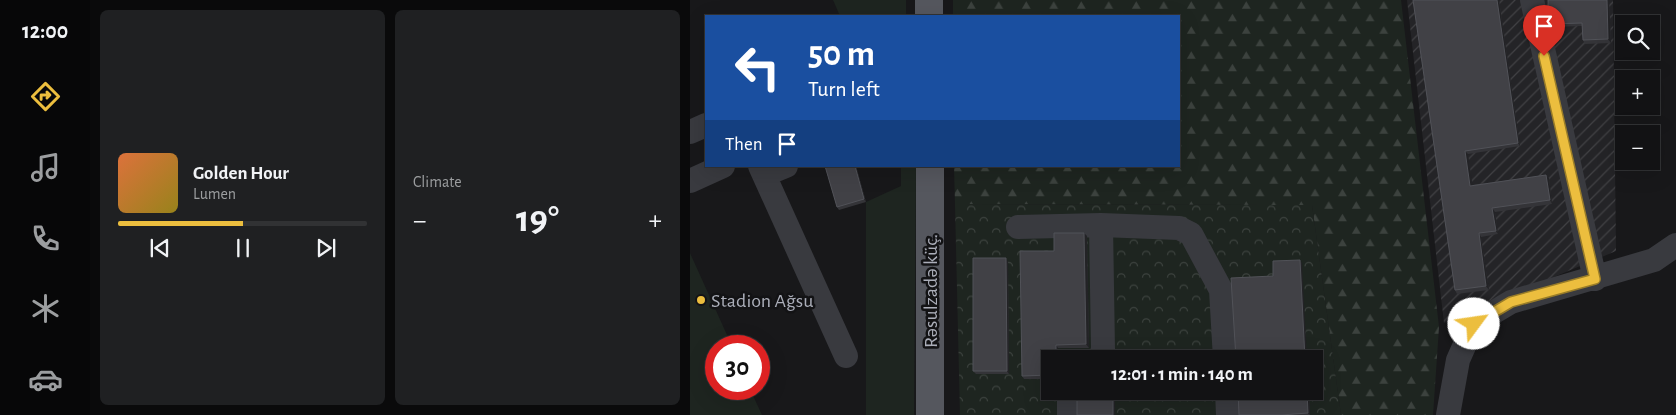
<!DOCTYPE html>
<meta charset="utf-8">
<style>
body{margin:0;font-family:"Alegreya Sans",sans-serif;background:#1f2022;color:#f1f3f6;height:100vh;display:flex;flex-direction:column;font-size:19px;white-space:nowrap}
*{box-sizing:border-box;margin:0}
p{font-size:16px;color:#9c9ea0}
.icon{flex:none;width:28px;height:28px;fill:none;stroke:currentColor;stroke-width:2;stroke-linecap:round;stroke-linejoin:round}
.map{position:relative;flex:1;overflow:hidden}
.side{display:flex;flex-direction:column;gap:10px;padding:10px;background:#0a0a0b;width:600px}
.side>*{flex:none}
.banner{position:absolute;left:15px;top:15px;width:475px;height:152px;border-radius:0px;box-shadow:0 5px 20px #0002,0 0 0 1px #313234;background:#1a4fa0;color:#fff;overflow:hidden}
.controls{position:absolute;left:925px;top:15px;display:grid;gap:10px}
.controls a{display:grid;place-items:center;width:45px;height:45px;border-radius:0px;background:#121214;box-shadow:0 5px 20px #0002,0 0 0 1px #313234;font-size:25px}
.speed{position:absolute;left:15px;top:335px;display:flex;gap:10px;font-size:25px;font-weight:700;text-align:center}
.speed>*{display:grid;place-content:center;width:65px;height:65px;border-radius:50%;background:#121214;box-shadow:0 5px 20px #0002,0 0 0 1px #313234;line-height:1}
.speed .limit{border:8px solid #d22;background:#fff;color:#111}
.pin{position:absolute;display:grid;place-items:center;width:42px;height:42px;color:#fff;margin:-51px -21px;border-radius:50% 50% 50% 0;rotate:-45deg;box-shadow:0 0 5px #0007}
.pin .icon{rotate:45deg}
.me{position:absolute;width:55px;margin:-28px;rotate:59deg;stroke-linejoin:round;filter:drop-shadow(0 0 4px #0008)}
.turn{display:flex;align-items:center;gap:18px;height:105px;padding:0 20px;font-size:22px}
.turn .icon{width:65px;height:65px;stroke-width:2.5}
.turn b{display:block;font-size:35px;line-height:42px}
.then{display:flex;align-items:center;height:48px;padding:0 20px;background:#0003;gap:10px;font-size:19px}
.big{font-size:38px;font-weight:700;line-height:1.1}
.side .card{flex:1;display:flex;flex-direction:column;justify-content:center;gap:8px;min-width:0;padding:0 18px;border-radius:8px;background:#1f2022}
.song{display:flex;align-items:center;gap:15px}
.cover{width:60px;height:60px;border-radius:8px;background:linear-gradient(135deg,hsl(20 70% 55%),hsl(50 70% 35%))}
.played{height:5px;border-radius:2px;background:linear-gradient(90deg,#ecbe3e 50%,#313234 50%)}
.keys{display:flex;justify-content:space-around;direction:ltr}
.heat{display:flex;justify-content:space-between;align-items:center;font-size:28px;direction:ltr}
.side .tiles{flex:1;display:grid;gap:10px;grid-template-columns:repeat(2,1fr)}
.trip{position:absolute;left:351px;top:350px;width:282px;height:50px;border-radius:0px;background:#121214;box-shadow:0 5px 20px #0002,0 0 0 1px #313234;font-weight:700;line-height:50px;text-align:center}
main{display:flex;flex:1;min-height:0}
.menu{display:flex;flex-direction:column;width:90px;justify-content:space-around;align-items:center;background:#070708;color:#9c9ea0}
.menu .icon{width:35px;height:35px}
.menu .active{color:#ecbe3e}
.menu b{font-size:22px;color:#f1f3f6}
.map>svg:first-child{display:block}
</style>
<main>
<nav class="menu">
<b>12:00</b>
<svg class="icon active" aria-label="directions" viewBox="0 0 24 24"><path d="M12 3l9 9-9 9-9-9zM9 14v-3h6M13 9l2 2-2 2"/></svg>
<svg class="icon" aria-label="music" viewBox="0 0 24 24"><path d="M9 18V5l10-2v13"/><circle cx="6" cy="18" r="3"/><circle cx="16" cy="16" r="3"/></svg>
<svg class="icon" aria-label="phone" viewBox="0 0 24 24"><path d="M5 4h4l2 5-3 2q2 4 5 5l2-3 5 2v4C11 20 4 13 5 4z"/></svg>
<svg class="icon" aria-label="climate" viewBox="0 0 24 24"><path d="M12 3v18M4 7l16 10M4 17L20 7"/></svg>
<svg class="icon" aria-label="car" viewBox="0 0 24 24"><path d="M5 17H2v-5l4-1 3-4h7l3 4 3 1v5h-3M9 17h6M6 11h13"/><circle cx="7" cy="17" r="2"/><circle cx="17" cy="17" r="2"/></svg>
</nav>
<section class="side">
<div class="tiles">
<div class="card">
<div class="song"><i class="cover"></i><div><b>Golden Hour</b><p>Lumen</p></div></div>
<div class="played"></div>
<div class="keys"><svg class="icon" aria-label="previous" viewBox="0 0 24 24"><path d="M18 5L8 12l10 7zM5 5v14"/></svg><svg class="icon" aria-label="pause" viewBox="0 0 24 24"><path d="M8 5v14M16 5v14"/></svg><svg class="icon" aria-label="next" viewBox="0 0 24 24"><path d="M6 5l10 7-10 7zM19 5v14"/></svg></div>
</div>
<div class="card"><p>Climate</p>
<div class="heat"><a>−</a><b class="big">19°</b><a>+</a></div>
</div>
</div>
</section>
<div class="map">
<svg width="986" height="415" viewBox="0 0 986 415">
<defs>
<pattern id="industrial-furrows" width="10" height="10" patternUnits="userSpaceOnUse" patternTransform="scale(1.25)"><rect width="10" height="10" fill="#242427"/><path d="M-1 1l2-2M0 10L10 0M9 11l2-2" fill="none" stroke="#414144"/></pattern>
<pattern id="forest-firs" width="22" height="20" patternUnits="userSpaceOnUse" patternTransform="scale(1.25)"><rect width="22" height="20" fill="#1e2520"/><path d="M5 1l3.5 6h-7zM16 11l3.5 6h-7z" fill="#3c423e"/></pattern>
<pattern id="park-crowns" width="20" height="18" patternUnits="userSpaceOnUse" patternTransform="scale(1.25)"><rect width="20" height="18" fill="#1e2520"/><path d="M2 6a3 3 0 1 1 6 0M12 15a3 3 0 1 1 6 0" fill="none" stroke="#3c423e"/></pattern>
</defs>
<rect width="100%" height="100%" fill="#18181a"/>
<path fill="url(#industrial-furrows)" d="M717,0h206l3,251 -172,72z"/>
<path fill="#1e2520" d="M143,0h73v16h-66z
M211,166h15l-2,249h-48v-213l35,-16z
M0,253l42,93h-16v43h34l12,26h-72z"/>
<path fill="url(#forest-firs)" d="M263,0h448l38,327 -6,88h-92l-29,-210 -357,-1 -1,-38h225v-150h-226z"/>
<path fill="url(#park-crowns)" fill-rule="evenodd" d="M265,204l357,1 29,210h-381zM360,359h265v32h-265z"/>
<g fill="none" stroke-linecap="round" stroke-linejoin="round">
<path stroke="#393a3f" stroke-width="24" d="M842,0l63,279
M0,132l16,-7
M70,166l86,190
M74,175l22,-9
M0,181l33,-15
M328,227l83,-2 78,3 12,6 30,56 4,69
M410,359l3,-10 -2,-124
M537,391l1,24
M379,415v-24
M758,415l10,-55 16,-36 37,-22 143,-42 22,-15"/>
<path stroke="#55575e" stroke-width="28" d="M239,0v16
M240,166v249"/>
</g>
<path fill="#343438" d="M723,0h86l21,146 -52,8 4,31 74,-10 3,3 3,26 -57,8 3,22 -17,3 8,53 -32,4 -2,-4z
M858,0h61l2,43 -26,1 -2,-4 -1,-14 -31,1 -2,-3z
M135,166h31l10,36 -27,8 -2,-3z
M394,233l3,3 2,112h-31v11h-8v20h-26l-2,-3z
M318,262l1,112h-33l-3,-3z
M619,391l1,24h-71z"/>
<path fill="#232326" d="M807,0h2l21,146 -2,-3z
M917,0h2l2,43 -3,-4z
M775,151l3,3 5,35 -3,-3z
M165,166h1l10,36 -2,-3z
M856,175l3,3 3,26 -2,-4z
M802,208l3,4 3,22 -2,-3z
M394,233l3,3 2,112 -3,-4z
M789,233l2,4 8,53 -3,-4z
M316,258l2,4 1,112 -2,-3z
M610,260l2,3 5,96h-2z
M366,345l2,3v11h-2z
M423,391h2v24h-2z
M617,391h2l1,24 -2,-2z"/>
<path fill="#414146" stroke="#515258" d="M723,0h84l21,143 -53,8 5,35 76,-11 4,25 -58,8 4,23 -17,2 7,53 -31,4z
M858,0h59l1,39 -25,1 -1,-17 -33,1z
M135,166h30l9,33 -27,8z
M364,233h30l2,111 -30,1v14h-6v16l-28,1 -2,-125h34z
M283,258h33l1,113h-34z
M610,260l5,99h-69l-5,-81 42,-2v-15z
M387,391h36v24h-36z
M548,391h69l1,22 -27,2h-42z"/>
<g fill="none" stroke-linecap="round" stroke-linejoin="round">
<g stroke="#997c28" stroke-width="12">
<path id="route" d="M784,324l37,-22 84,-23 -51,-223"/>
</g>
<use href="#route" stroke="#ecbe3e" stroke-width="9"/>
</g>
<circle fill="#ecbe3e" stroke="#131315" stroke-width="2" cx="11" cy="300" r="5"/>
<g text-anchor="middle" stroke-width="5" stroke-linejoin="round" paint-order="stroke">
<g font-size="20" fill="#abaeb9" stroke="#131315">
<text transform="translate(240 291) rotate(-90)" y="7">Rəsulzadə küç.</text>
</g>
<g font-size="20" fill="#abaeb9" stroke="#131315" text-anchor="start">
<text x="21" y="307">Stadion Ağsu</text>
</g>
</g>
</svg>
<div class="controls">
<a><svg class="icon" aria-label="search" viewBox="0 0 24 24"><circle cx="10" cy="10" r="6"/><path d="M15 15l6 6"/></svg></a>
<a>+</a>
<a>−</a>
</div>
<div class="speed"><div class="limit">30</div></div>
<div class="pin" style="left:854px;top:56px;background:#d93025"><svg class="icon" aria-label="arrive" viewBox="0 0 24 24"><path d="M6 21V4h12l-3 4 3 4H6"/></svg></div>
<svg class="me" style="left:784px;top:324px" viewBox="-20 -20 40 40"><circle r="19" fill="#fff"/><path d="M0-13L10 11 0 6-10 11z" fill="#ecbe3e"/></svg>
<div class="trip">12:01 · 1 min · 140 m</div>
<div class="banner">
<div class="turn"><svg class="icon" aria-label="left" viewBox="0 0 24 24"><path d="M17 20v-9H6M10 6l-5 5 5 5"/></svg><div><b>50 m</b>Turn left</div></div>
<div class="then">Then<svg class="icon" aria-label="arrive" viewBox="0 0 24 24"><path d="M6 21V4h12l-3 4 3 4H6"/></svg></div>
</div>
</div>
</main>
